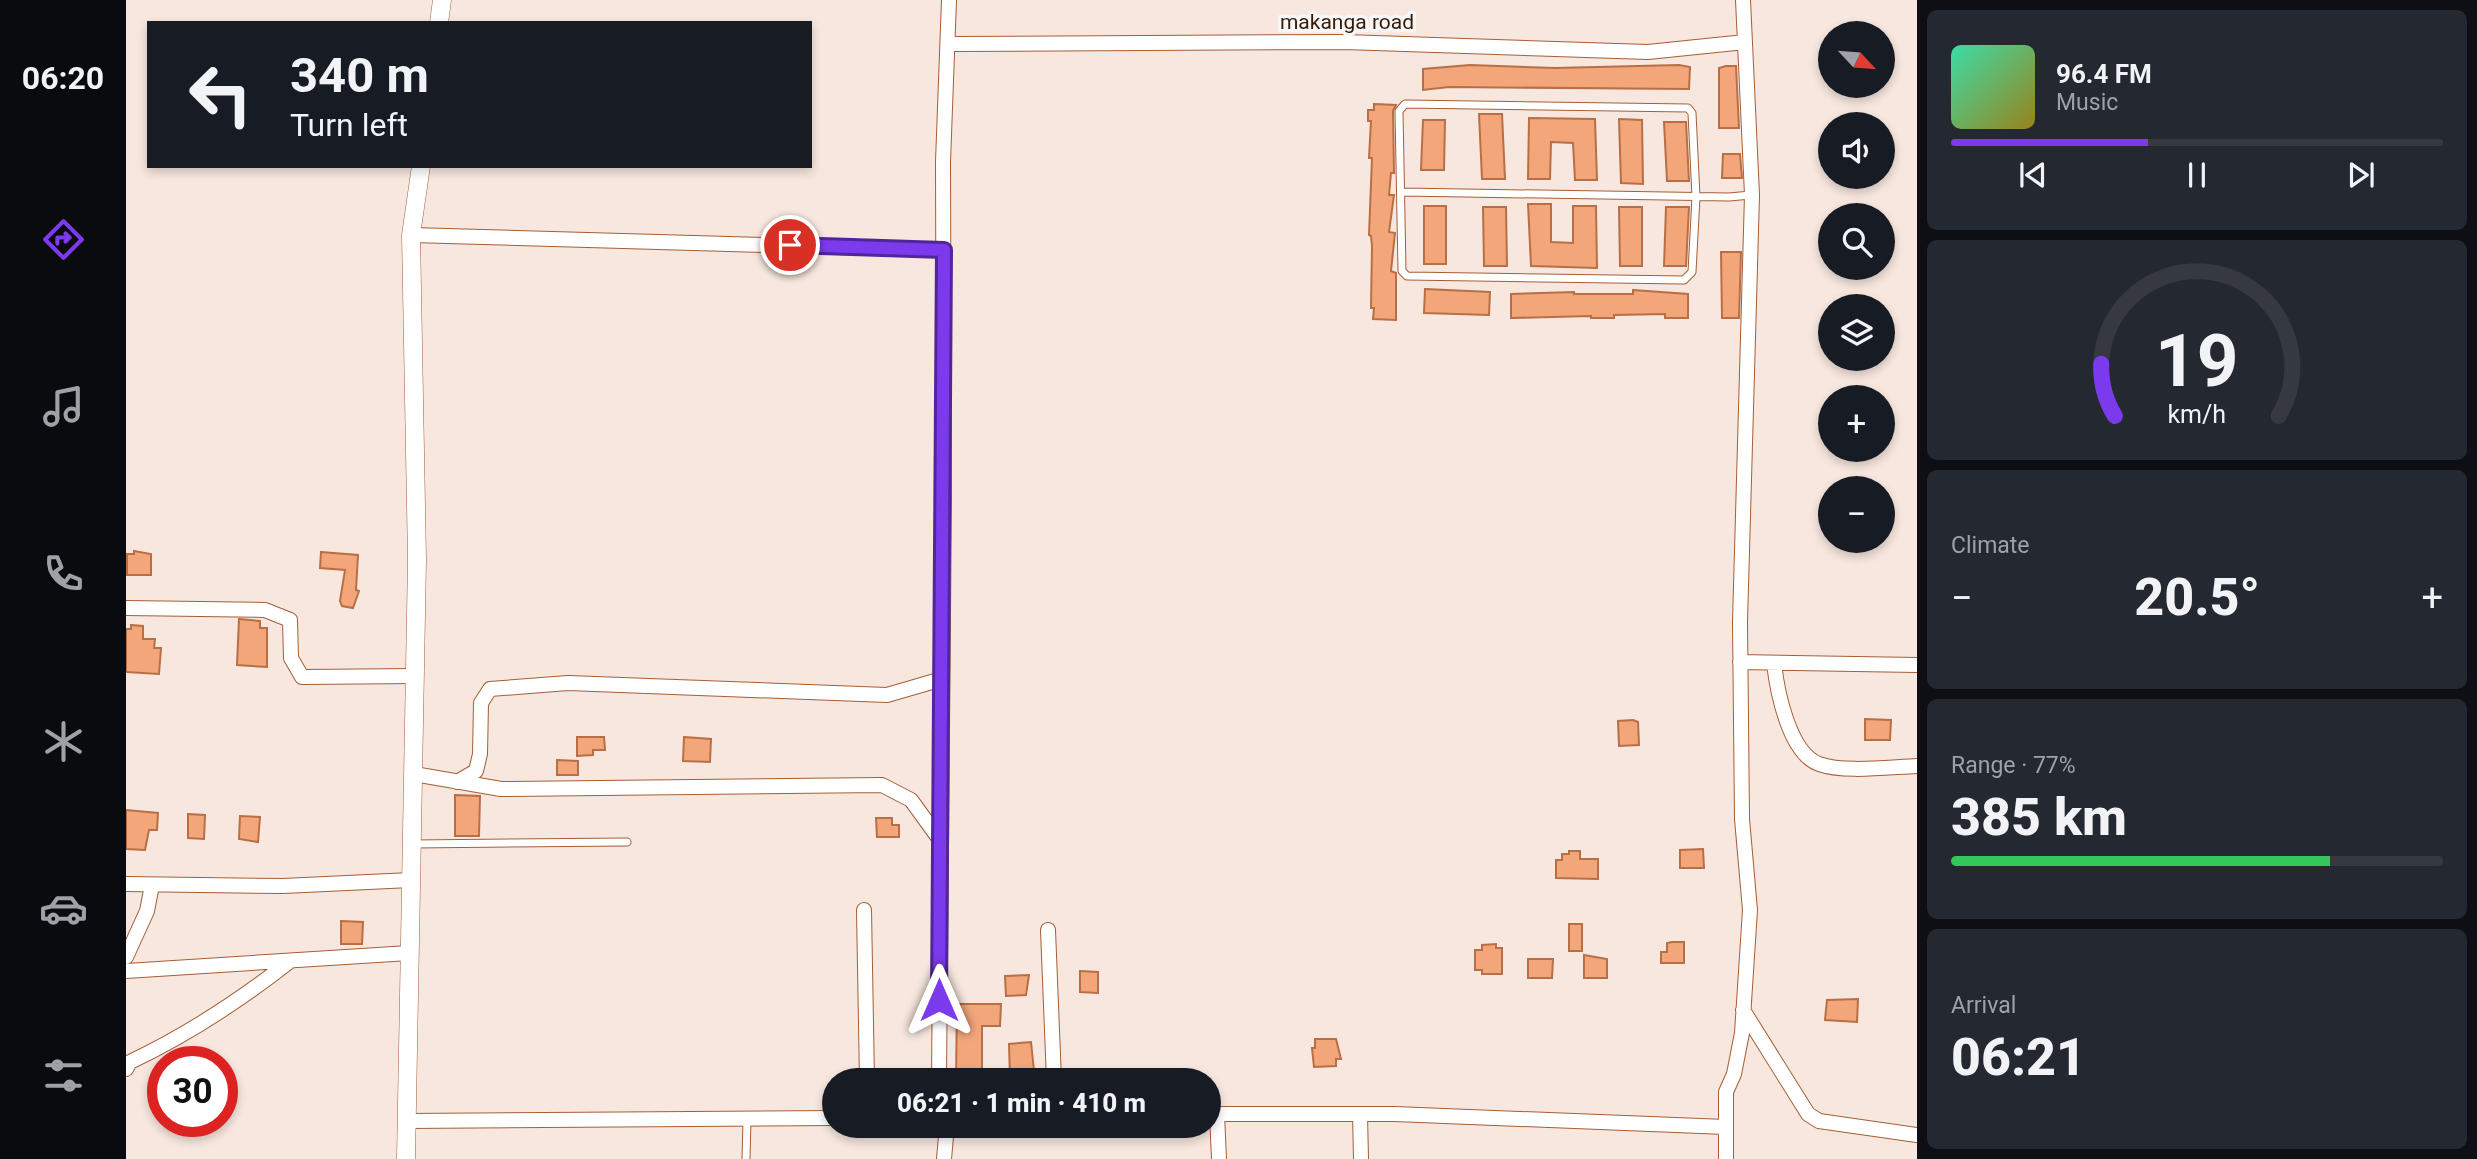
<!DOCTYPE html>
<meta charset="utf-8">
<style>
body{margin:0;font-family:Roboto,sans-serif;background:#242831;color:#f1f3f6;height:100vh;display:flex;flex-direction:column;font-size:26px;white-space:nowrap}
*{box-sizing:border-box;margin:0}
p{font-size:23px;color:#9ea1a6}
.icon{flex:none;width:38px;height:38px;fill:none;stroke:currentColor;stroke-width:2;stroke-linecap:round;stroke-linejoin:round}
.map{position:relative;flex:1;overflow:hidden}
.details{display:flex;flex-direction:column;gap:10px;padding:10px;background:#0d0f14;width:560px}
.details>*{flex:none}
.guide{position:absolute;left:21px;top:21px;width:665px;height:147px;border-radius:0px;box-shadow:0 4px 10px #0003;background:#171b24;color:#f1f3f6;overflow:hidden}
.needle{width:46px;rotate:116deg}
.controls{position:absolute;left:1692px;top:21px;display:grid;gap:14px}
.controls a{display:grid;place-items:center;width:77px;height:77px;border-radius:50%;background:#171b24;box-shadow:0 4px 10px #0003;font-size:35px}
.speed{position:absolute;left:21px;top:1046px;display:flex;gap:14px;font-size:35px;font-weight:700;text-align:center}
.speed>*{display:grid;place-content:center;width:91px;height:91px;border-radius:50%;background:#171b24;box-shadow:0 4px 10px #0003;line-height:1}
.speed .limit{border:10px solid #d22;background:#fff;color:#111}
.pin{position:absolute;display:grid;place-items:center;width:60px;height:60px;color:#fff;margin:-30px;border:4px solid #fff;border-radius:50%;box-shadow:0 2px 7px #0007}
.me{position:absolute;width:77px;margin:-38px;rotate:0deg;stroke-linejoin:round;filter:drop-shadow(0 0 5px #0008)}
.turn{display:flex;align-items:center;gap:24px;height:147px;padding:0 28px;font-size:32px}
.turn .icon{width:91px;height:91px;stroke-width:2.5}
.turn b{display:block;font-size:49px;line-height:60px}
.big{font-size:52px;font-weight:800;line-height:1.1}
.details .widget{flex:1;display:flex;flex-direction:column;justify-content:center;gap:10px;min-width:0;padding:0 24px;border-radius:10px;background:#242831}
.details .dial{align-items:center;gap:0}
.dial svg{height:182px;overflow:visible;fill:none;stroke:#363941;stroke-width:7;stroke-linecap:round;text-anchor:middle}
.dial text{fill:#f1f3f6;stroke:none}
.song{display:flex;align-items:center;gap:21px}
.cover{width:84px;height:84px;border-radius:10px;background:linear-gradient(135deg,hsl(160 70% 55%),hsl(50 70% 35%))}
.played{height:7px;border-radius:4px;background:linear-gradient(90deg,#7c3aed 40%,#363941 40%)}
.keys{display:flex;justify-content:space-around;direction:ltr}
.heat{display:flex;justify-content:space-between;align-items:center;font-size:38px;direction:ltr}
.charge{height:10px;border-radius:5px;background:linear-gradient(90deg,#34c759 77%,#363941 0)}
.trip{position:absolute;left:696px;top:1068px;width:399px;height:70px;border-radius:35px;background:#171b24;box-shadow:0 4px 10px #0003;font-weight:800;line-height:70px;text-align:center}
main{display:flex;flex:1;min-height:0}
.tabs{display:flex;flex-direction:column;width:126px;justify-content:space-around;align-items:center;background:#090b0e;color:#9ea1a6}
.tabs .icon{width:49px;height:49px}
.tabs .active{color:#7c3aed}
.tabs b{font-size:32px;color:#f1f3f6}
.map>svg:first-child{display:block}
</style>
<main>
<nav class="tabs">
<b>06:20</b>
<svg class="icon active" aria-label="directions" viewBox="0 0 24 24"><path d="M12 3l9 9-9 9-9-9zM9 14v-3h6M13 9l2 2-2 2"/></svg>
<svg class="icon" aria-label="music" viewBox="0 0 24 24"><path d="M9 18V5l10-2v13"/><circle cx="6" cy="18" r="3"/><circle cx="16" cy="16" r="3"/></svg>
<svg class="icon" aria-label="phone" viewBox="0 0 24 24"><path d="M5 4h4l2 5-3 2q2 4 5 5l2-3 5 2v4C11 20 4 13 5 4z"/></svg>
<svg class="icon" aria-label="climate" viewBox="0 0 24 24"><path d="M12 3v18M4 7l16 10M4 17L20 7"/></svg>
<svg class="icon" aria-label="car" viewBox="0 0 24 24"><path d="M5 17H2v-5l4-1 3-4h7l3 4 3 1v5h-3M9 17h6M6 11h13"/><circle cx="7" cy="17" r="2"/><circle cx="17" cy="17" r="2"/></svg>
<svg class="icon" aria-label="filters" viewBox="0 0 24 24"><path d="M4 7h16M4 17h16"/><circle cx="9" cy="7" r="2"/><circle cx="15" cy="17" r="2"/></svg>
</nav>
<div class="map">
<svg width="1791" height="1159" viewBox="0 0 1791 1159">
<rect width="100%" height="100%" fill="#f7e7de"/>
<path fill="#f4a67b" stroke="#b86f45" stroke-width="2" d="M1344,65l85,3 124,-3 11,2 -1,22 -240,-2 -26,3v-21z
M1600,66h10l3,62h-20v-60z
M1248,104l22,1 -3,6 1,62h-3l-2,22h5l-5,37 6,1 -4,38 5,2v47l-23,-1 1,-11h-3l1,-62 -1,-10 -2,-1 3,-77h-3l2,-37h-3v-11h6z
M1353,114h23l3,65h-23z
M1403,118l66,1 2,61h-22l-2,-37 -22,-1 -1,37h-22z
M1493,119l23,1 1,64 -22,-1z
M1297,120h22l-1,50h-23z
M1538,122h22l3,59h-22z
M1597,154h17l2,24h-20z
M1402,204h23v38l22,1v-37h23l1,62 -66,-2z
M1298,206h22v58h-22z
M1357,207h23l1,59h-23z
M1493,207h23v59h-22z
M1540,207h23l-3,59h-22z
M1595,252h20l-2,66h-17z
M1299,289l65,3 -1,23 -65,-2z
M1507,290l55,4v24h-23v-4l-51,1v3h-23v-2l-80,2v-24l63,-2v2h59z
M8,551l17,3v21h-24v-21h7z
M195,552l37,3 -2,35 3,1 -6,17 -11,-2 -2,-5 5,-31 -25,-2z
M113,619l21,2v7h7v39l-30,-2z
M5,625l12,1v13h12l-1,9h7l-2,26 -33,-2v-43h5z
M1739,719l26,1 -1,20h-25z
M1507,720l5,2 1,23 -20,1 -1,-25z
M451,737h27l1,13h-12v5l-16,1z
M558,737l27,2 -1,23 -27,-1z
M431,760l21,1v14h-21z
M329,795l25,1 -1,40h-24z
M0,810l32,3 -1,17h-8l-4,20 -19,-1z
M62,814l17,1 -1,24 -16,-1z
M114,816l20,1 -2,25 -19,-3z
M750,818h16v7h7v12h-22z
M1577,849l1,19h-24v-18z
M1443,851h11v8h18v20l-42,-1v-18h6v-6h7z
M215,921l22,1 -1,22h-21z
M1443,924h13v27h-13z
M1546,942h12v21h-23v-11h6v-9z
M1370,944v4h6v26h-20v-4h-7v-20h7v-5z
M1458,955l23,4v19h-23z
M1402,959h25l-1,19h-24z
M954,971l18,1v21l-18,-1z
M903,975l-3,20 -20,1 -1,-20z
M1732,999l-1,23 -32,-2 2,-20z
M831,1004h44l-1,22h-18v54h-26z
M1189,1039h21l5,20h-5v7l-22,1 -2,-19h3z
M905,1042l4,38h-25l-1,-36z"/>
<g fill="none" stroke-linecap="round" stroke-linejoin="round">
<g stroke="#a55e34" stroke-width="9">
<path id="service" d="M1279,104l283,4 4,5 4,84 -4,75 -8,8 -277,-4 -5,-5 -3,-160z
M1276,192l327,5 22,-2
M287,844l214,-2
M620,1159l1,-40"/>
</g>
<g stroke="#a55e34" stroke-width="16">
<path id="minor" d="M822,44l396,-2 304,10 97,-10
M285,235l533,15
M0,608l139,2 25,10 1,38 11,19 113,-1
M1614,662l177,3
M1648,663c3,28 15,90 45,101 24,9 71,3 98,2
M288,774l87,15 381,-4 29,15 29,40
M331,782l19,-11 4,-17 1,-51 9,-14 78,-6 319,12 55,-16
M0,884l157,2 128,-6
M738,910l3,170
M922,930l6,150
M0,957l21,-46 5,-26
M0,971l283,-18
M1617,1010l65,104 11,7 98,14
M0,1069l4,-7c57,-27 109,-61 159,-100
M813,1080l5,-583 -1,-335 6,-162
M1083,1114h185l332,13
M1091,1114l2,45
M1234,1114l1,45
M281,1121l428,-3
M818,1159l3,-34
M1600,1159v-67l8,-18 8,-41 8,-123 -8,-91 -2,-197 12,-427 -9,-195"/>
</g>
<g stroke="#a55e34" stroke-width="19">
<path id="tertiary" d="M313,23l3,-23
M280,1159l11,-599 -6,-325 10,-69"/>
</g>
<use href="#service" stroke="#fff" stroke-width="7"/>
<use href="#minor" stroke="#fff" stroke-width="14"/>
<use href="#tertiary" stroke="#fff" stroke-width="18"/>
</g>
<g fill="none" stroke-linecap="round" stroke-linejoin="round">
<g stroke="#51269a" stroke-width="18">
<path id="route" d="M664,245l154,5 -5,750"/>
</g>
<use href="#route" stroke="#7c3aed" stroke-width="12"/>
</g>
<g text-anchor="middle" stroke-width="7" stroke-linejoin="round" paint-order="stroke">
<g font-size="21" fill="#381a09" stroke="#f7f7f7">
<text x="1221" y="29">makanga road</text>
</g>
</g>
</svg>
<div class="controls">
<a><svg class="needle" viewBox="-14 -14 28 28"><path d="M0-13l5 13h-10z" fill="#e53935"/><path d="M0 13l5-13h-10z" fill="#9ea1a6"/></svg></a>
<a><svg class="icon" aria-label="sound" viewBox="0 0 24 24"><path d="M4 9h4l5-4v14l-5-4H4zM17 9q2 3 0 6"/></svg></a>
<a><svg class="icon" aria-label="search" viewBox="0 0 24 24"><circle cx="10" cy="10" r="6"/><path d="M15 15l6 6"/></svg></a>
<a><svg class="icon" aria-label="layers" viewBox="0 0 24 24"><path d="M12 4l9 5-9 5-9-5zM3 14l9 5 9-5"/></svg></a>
<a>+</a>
<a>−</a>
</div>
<div class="speed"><div class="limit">30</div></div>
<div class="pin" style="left:664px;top:245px;background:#d93025"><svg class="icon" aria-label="arrive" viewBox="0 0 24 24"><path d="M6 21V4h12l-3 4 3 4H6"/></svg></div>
<svg class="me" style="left:813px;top:1000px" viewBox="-20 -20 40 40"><path d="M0-17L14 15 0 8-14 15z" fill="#7c3aed" stroke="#fff" stroke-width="4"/></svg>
<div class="trip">06:21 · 1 min · 410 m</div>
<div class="guide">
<div class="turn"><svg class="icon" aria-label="left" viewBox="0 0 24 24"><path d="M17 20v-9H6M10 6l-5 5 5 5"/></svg><div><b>340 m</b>Turn left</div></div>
</div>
</div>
<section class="details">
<div class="widget">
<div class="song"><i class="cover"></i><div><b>96.4 FM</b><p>Music</p></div></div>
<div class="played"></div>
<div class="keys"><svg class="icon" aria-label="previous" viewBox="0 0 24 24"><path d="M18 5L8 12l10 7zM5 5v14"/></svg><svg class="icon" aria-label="pause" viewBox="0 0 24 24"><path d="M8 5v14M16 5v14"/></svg><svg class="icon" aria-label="next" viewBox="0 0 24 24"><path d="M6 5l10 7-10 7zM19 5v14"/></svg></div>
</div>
<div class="widget dial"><svg viewBox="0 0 100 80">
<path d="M14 69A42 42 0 1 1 86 69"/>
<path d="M14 69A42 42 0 0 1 8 46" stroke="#7c3aed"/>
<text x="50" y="56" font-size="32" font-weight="700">19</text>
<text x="50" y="72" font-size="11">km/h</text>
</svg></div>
<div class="widget"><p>Climate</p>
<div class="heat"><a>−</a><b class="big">20.5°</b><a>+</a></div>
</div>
<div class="widget"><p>Range · 77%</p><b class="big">385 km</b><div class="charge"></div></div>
<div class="widget"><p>Arrival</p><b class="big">06:21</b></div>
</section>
</main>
